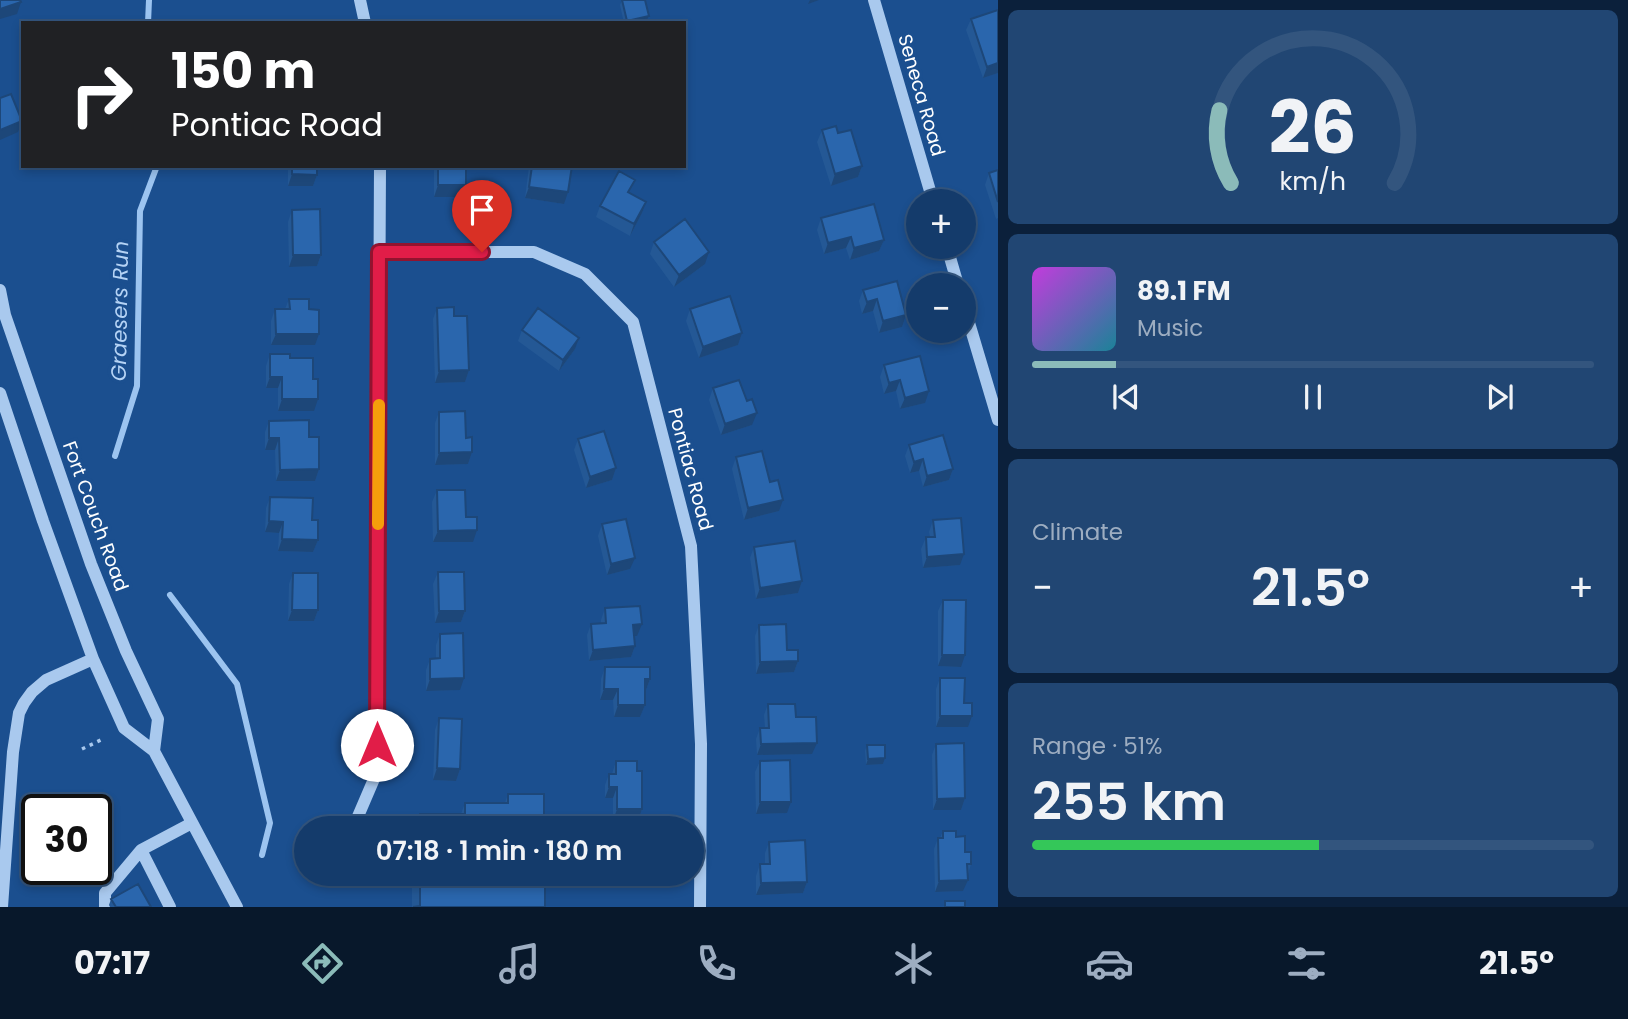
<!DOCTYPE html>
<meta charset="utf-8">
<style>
body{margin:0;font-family:Poppins,sans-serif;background:#214673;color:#f1f3f6;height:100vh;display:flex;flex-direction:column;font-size:26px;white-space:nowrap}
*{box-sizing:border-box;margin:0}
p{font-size:23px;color:#9dadc1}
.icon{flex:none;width:38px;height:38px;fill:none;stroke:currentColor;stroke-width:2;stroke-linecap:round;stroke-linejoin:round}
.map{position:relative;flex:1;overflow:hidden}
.panel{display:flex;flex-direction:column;gap:10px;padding:10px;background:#0b203b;width:630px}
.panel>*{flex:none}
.banner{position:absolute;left:21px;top:21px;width:665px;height:147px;border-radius:0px;box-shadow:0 4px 10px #0003,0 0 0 2px #33557e;background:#202124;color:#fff;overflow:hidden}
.fabs{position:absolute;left:906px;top:189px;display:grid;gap:14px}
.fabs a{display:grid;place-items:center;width:70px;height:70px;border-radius:50%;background:#143b6b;box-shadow:0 4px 10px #0003,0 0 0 2px #33557e;font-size:35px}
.speed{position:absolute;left:21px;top:794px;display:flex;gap:14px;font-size:35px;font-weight:700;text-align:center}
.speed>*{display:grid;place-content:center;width:91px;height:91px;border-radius:50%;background:#143b6b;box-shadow:0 4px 10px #0003,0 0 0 2px #33557e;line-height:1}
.speed .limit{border:4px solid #111;border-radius:10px;background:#fff;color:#111}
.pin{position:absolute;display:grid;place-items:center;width:60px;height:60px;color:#fff;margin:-72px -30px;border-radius:50% 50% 50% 0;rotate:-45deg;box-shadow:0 0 7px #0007}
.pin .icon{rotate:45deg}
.me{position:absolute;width:77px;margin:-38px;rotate:0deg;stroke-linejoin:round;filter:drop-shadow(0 0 5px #0008)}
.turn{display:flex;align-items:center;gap:24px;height:147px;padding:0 35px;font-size:32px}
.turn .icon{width:91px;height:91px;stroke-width:2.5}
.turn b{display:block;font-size:49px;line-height:60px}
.big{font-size:52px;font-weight:600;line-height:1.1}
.panel .card{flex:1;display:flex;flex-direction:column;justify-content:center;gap:10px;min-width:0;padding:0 24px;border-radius:10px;background:#214673}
.panel .dial{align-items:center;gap:0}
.dial svg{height:182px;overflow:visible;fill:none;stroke:#33557e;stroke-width:7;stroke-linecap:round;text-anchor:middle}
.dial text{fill:#f1f3f6;stroke:none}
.song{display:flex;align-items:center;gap:21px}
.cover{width:84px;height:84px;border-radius:10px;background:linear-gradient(135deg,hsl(290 70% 55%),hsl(190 70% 35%))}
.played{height:7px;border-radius:4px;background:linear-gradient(90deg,#8bbbb9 15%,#33557e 15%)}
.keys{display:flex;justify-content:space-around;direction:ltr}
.heat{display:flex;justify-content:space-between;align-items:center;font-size:38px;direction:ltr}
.charge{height:10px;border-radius:5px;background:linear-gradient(90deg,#34c759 51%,#33557e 0)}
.trip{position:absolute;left:294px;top:816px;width:410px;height:70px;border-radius:35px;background:#143b6b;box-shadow:0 4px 10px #0003,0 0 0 2px #33557e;font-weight:600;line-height:70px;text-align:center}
.dock{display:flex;height:112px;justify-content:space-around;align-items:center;background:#08182b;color:#9dadc1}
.dock .icon{width:49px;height:49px}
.dock .selected{color:#8bbbb9}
.dock b{font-size:32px;color:#f1f3f6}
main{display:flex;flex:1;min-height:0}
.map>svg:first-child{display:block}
</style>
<main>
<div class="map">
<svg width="998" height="907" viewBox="0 0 998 907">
<rect width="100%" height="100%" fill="#1b4f8f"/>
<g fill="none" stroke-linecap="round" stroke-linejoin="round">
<path stroke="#9cc4f0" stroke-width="6" d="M148,23l1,-23
M115,456l22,-70 3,-175 17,-45
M170,595l67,89 33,139 -8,32"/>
<path stroke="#a9c9ee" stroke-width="3.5" stroke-dasharray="3.5 5" stroke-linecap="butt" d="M82,749l23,-11"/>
<path stroke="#a9c9ee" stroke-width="12" d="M360,0l5,23
M874,0l59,201
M947,247l11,38
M379,252h155l51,22 48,48 58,224 10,198 -1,163
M0,290l5,25 86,249 35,87 32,68 -4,32
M964,306l34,114
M0,393l43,128 50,138 31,69 30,23 83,156
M353,828l24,-56 3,-606
M141,850l29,57
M2,907l11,-155 6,-39 5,-10 8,-11 14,-12 47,-21
M105,907v-14l36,-43 51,-27"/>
</g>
<path fill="#245895" d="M622,0l27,16 -3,6 -22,1 -4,-18z
M998,10v63l-15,5 -17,-48 5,-11z
M822,130l16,3 24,33 -4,11 -27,9 -14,-44z
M288,166h29v9l-4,11h-25z
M434,166h32l-4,31h-28z
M529,166h43l-8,38 -39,-6z
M998,170v48l-2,1 -11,-34 4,-12z
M646,202l-4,11 -12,23 -34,-19 4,-11z
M292,210l29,45 -4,11 -28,1 -1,-45z
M821,218l63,22 -5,11 -29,9 -4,-12 -22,6 -7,-24z
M654,242l51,22 -31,23 -24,-33z
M863,290l43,25 -4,12 -23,6 -6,-22 -11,3 -3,-13z
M289,299l26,46h-44v-24l4,-12h10z
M437,308l17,8 15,54 -4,12 -30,1 -2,-64z
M690,309l52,24 -4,12 -39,13 -13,-37z
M522,330l53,19 -16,22 -41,-30z
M270,354l20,4 23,21 1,32h-36v-23h-12v-22z
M884,365l41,38 -25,6 -4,-18 -12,3 -4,-17z
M713,388l39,37 -31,10 -12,-35z
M439,412l33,40 -4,12 -33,1v-42z
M269,421l50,48 -4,12h-39l-1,-31h-10v-18z
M578,439l38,29 -4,12 -26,8 -12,-38z
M909,445l44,24 -4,11 -26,7 -4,-16 -9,2 -5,-17z
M736,457l34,25 9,29 -35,9 -12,-51z
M437,490l29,27 7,25h-40l-1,-40z
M270,497l48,43 -5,12 -35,-1 1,-18 -14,-1 1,-24z
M933,520l27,45 -37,3 -2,-19 5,-12h4l-1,-5z
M602,524l28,45 -23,6 -9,-39z
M754,547l48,34 -4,12 -42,6 -6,-41z
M438,572l27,39 -4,11 -26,1 -2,-39z
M293,573l25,37 -4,11h-26l1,-37z
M943,600l18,67 -23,-1v-55z
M605,608l32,28h-3l1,10 -4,11 -42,4 -2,-26 4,-11 10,-1v-3z
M759,625l39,36 -4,11 -38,2 -1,-38z
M440,634l20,56 -34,1v-21l4,-11 6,-1v-13z
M605,667l45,12 -4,11h-1v15l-5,12h-26l-1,-17h-13l1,-21z
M940,678l24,25 4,24h-32v-38z
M768,704l28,13 16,37 -55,1 -1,-16 4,-11h5l-1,-13z
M439,718l21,51 -4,12 -23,-1 2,-50z
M936,744l29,54 -4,12h-28l-1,-55z
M867,745l18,13 -2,6 -17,1 -1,-14z
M616,761l21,10 5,38 -4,12h-25v-23h-8v-13l4,-11h3z
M760,761l27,52 -31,1 -1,-42z
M508,794l36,34h-132l1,-5h3l4,-9h41l4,-11h40z
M943,831l13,6 15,27 -8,27 -28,1 -1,-43 4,-11h2z
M769,842l38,40 -4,11 -47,2v-19l4,-12h5v-11z
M412,873h133v34h-133z
M111,899l40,8h-41l-1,-2z"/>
<path fill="#1d4779" d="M810,0h9l-11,4z
M21,2l-4,12 -17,5v-10z
M649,16l-3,6 -19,1v-2z
M998,63v10l-15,5 4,-11z
M22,121l-4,11 -18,8v-10z
M862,166l-4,11 -27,9 4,-12z
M292,174l25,1 -4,11h-25z
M438,185h28l-4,12h-28z
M529,187l39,5 -4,12 -39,-6z
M646,202l-4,11 -12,23 4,-12z
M851,237l-5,11 -22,6 4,-11z
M884,240l-5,11 -29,9 4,-12z
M709,252l-4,12 -31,23 5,-12z
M293,255h28l-4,11 -28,1z
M877,299l-4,12 -11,3 5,-12z
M906,315l-4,12 -23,6 4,-12z
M742,333l-4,12 -39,13 4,-11z
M276,334h43l-4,11h-44z
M579,338l-4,11 -16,22 4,-11z
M469,370l-4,12 -30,1 4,-12z
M270,377h12l-4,11h-12z
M900,380l-4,11 -12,3 5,-11z
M929,391l-4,12 -25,6 5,-11z
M282,399h36l-4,12h-36z
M757,413l-5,12 -31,10 4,-11z
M269,438h10l-4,12h-10z
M472,452l-4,12 -33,1 4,-12z
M923,459l-4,12 -9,2 4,-11z
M616,468l-4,12 -26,8 4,-11z
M319,469l-4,12h-39l4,-11z
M953,469l-4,11 -26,7 4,-11z
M783,500l-4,11 -35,9 4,-12z
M269,521l14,1 -4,11 -14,-1z
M477,530l-4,12h-40l5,-11z
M282,539l36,1 -5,12 -35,-1z
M964,554l-4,11 -37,3 4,-11z
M635,558l-5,11 -23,6 4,-11z
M802,581l-4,12 -42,6 4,-11z
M292,610h26l-4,11h-26z
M439,611h26l-4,11 -26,1z
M642,624l-5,12h-8l4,-11z
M635,646l-4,11 -42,4 4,-11z
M942,655h23l-4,12 -23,-1z
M798,661l-4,11 -38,2 4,-12z
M464,678l-4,12 -34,1 4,-12z
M645,679h5l-4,11h-6z
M604,689h14l-5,11h-13z
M618,705h27l-5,12h-26z
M940,716h32l-4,11h-32z
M817,743l-5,11 -55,1 4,-11z
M885,758l-2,6 -17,1 2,-6z
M437,768l23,1 -4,12 -23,-1z
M609,787h8l-4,11h-8z
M965,798l-4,12h-28l4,-11z
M760,802h31l-4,11 -31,1z
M617,809h25l-4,12h-25z
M615,873h25l-1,3 -25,-1z
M968,880l-5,11 -28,1 4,-11z
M807,882l-4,11 -47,2 5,-12z"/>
<path fill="#2a66ad" stroke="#1d4779" stroke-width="2" d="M0,0h20l1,2 -21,7z
M622,0h23l4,16 -22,5z
M998,10v53l-11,4 -16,-48z
M11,94l11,27 -22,9v-32z
M836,126l2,7 13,-3 11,36 -27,8 -13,-44z
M292,166h25v9l-25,-1z
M438,166h28v19h-28z
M532,166h40l-4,26 -39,-5z
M998,170v32l-9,-29z
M619,171l16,9 -7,12 18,10 -12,22 -34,-18z
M874,204l10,36 -30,8 -3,-11 -23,6 -7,-25z
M320,209l1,46h-28l-1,-45z
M685,219l24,33 -30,23 -25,-33z
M897,281l9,34 -23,6 -6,-22 -10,3 -4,-12z
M730,296l12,37 -39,14 -13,-38z
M289,299h20v10l10,1v24h-43l-1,-25h15z
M454,307v9h13l2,54 -30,1 -2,-63z
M538,308l41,30 -16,22 -41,-30z
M270,354h20v4h23v21h5v20h-36v-22h-12z
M920,356l9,35 -24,7 -5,-18 -11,3 -5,-18z
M739,380l8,21 5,-2 5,14 -32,11 -12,-36z
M465,411l1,27 6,-1v15l-33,1v-41z
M309,420v17h10v32l-39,1 -1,-32h-10v-17z
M604,431l12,37 -26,9 -12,-38z
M943,435l10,34 -26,7 -4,-17 -9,3 -5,-17z
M762,451l8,31 8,-2 5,20 -35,8 -12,-51z
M437,490h28l1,27h11v13l-39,1z
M270,497l43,1 -1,22h6v20l-36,-1 1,-17 -14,-1z
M961,518l3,36 -37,3 -1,-20h9l-2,-17z
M626,519l9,39 -24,6 -9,-40z
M795,541l7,40 -42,7 -6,-41z
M438,572h26l1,39h-26z
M293,573h25v37h-26z
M943,600h23l-1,55h-23z
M640,606l2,18 -9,1 2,21 -42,4 -2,-26 15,-1 -1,-15z
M786,624l1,26h11v11l-38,1 -1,-37z
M463,633l1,45 -34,1v-20l10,-1v-24z
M605,667h45v12h-5v26h-27v-16h-14z
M940,678h25l-1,25h8v13h-32z
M768,704h27l1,13h20l1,26 -56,1 -1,-16h9z
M439,718l23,1 -2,50 -23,-1z
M964,743l1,55 -28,1 -1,-55z
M867,745h18v13l-17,1z
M790,760l1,42h-31v-41z
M616,761h21v10h5v38h-25v-22h-8v-13h7z
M508,794h36v34h-131v-5h7v-9h45v-11h43z
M943,831h13v6l9,-1v16h6v12h-4l1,16 -29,1 -1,-43h5z
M805,840l2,42 -46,1 -1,-19h10l-1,-22z
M420,873h125v34h-132l7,-1z
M138,884l13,23h-35l-5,-8z
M945,901h20v6h-20z"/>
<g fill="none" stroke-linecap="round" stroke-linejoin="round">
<g stroke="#92132f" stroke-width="18">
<path id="route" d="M377,745l2,-493h103"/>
</g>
<use href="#route" stroke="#e11d48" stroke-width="12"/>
<path stroke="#f59e0b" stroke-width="12" d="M378,524l1,-119"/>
</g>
<g text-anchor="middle" stroke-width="7" stroke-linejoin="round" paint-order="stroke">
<g font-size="19" fill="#fff" stroke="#1b4f8f">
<text transform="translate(922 95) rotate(74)" y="7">Seneca Road</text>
<text transform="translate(691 469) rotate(75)" y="7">Pontiac Road</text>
<text transform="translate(96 516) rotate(70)" y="7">Fort Couch Road</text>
</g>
<g font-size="21" font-style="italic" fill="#b5d3f5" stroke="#1b4f8f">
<text transform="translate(120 311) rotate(-89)" y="7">Graesers Run</text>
</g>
</g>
</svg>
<div class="fabs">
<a>+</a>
<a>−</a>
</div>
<div class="speed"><div class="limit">30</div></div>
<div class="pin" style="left:482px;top:252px;background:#d93025"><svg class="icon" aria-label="arrive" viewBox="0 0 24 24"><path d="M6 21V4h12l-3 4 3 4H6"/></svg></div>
<svg class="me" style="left:377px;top:745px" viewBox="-20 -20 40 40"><circle r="19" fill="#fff"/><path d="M0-13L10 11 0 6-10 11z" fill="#e11d48"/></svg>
<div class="trip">07:18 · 1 min · 180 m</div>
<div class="banner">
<div class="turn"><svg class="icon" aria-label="right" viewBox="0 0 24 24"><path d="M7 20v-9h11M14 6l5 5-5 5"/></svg><div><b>150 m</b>Pontiac Road</div></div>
</div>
</div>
<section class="panel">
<div class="card dial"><svg viewBox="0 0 100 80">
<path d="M14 69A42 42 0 1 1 86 69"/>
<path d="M14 69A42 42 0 0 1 9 37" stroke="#8bbbb9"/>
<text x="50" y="56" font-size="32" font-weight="700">26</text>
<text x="50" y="72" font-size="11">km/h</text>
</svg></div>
<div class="card">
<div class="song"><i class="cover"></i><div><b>89.1 FM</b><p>Music</p></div></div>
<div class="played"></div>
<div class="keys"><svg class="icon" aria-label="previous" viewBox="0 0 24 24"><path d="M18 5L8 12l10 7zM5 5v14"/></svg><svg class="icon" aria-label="pause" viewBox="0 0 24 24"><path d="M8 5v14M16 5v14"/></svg><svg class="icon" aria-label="next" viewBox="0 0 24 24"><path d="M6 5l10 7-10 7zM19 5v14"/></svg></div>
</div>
<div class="card"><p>Climate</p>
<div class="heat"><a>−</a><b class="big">21.5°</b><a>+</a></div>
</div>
<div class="card"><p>Range · 51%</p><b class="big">255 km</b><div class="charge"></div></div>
</section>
</main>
<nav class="dock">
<b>07:17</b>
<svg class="icon selected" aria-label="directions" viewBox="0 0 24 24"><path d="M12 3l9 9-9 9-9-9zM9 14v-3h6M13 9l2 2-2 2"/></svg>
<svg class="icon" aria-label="music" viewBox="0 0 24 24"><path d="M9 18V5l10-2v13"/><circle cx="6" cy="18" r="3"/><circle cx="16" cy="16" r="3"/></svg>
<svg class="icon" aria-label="phone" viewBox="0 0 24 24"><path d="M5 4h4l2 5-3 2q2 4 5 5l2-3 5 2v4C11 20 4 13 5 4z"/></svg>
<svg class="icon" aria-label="climate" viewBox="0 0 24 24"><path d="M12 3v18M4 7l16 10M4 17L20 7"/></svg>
<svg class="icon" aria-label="car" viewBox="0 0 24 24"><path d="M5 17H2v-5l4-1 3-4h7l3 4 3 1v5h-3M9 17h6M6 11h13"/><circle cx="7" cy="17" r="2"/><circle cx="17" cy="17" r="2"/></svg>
<svg class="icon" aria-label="filters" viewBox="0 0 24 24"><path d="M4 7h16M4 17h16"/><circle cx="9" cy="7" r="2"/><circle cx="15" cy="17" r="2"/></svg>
<b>21.5°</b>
</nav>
